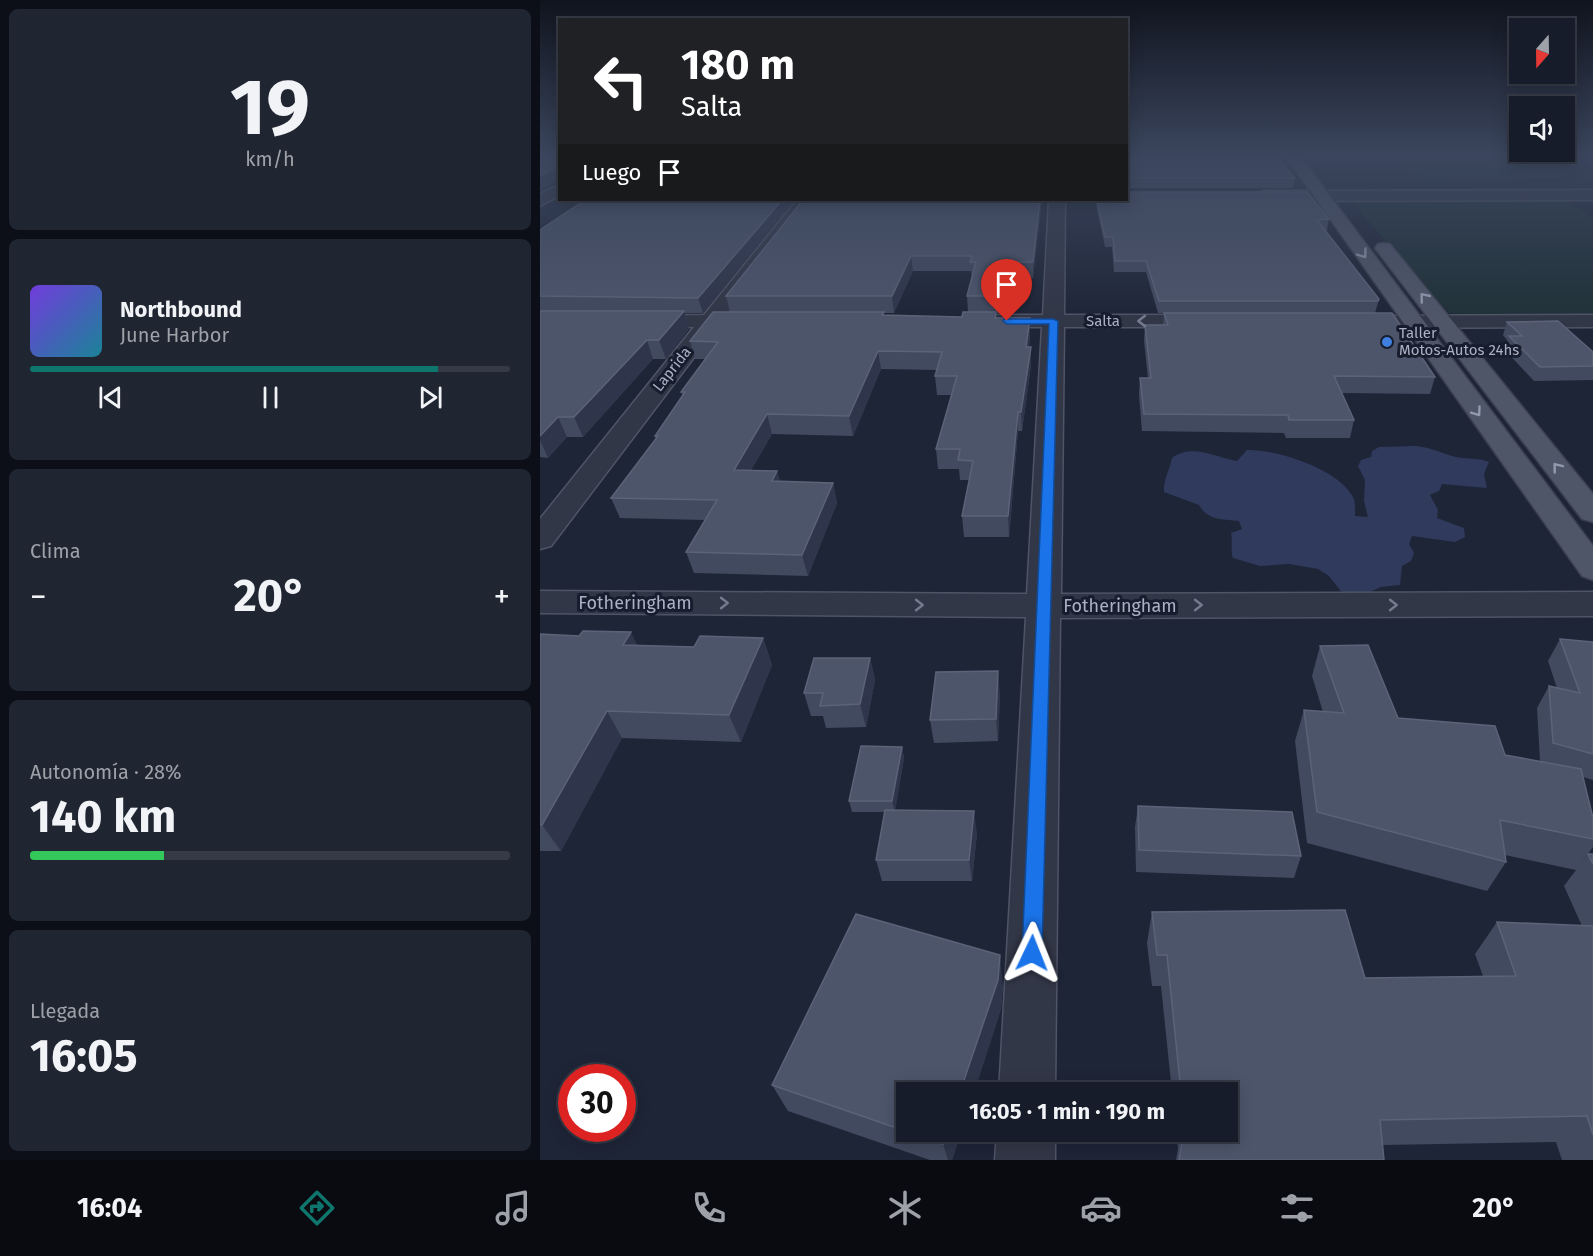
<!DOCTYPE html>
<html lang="es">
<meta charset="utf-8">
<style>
body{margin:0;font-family:"Fira Sans",sans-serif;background:#1f2531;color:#f1f3f6;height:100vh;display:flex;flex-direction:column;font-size:22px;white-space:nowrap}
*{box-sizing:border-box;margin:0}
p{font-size:20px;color:#9ea1a8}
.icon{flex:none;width:33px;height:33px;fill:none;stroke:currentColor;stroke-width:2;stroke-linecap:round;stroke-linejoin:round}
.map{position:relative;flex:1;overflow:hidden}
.drawer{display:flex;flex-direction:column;gap:9px;padding:9px;background:#0c0f17;width:540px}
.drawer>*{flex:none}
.guide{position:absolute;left:18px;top:18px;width:570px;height:183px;border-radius:0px;box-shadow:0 3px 15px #0003,0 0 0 2px #353a46;background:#202124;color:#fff;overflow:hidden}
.needle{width:39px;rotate:200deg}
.tools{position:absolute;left:969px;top:18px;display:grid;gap:12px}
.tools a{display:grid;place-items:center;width:66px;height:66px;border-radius:0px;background:#161c29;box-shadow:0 3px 15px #0003,0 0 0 2px #353a46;font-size:30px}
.speed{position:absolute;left:18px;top:1064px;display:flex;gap:12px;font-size:30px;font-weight:700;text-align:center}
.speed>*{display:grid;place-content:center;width:78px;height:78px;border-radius:50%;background:#161c29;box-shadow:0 3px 15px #0003,0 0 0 2px #353a46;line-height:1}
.speed .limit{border:9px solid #d22;background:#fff;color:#111}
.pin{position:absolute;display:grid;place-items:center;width:51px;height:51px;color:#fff;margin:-62px -26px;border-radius:50% 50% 50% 0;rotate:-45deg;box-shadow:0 0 6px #0007}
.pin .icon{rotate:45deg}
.me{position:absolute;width:66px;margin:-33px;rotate:2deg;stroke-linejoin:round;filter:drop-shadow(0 0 4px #0008)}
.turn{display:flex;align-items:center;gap:21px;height:126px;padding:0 24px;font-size:27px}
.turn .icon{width:78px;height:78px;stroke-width:2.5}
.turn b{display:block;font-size:42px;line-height:51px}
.then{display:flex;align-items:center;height:57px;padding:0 24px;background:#0003;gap:12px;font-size:22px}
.big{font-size:45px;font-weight:700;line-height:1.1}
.drawer .widget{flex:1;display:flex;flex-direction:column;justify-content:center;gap:9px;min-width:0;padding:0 21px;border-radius:9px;background:#1f2531}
.drawer .dial{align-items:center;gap:0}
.dial b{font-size:78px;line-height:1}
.song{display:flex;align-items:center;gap:18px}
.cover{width:72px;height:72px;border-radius:9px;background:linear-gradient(135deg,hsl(260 70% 55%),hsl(190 70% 35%))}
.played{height:6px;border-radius:3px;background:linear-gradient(90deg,#0f766e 85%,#353a46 85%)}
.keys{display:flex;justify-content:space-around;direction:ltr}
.heat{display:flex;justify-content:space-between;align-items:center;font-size:33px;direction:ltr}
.charge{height:9px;border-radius:4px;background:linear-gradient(90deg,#34c759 28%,#353a46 0)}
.trip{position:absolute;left:356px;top:1082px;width:342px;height:60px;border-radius:0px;background:#161c29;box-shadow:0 3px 15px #0003,0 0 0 2px #353a46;font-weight:700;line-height:60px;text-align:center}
.tab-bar{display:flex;height:96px;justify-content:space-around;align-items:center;background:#090b10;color:#9ea1a8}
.tab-bar .icon{width:42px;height:42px}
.tab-bar .selected{color:#0f766e}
.tab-bar b{font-size:27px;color:#f1f3f6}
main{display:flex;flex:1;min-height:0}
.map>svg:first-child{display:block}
</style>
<main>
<section class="drawer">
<div class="widget dial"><b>19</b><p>km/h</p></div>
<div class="widget">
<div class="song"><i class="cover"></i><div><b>Northbound</b><p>June Harbor</p></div></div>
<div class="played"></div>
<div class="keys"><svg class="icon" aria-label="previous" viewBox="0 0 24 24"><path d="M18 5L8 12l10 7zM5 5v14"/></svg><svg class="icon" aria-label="pause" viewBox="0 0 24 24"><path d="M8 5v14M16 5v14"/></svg><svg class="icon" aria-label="next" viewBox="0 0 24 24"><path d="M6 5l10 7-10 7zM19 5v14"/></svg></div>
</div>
<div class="widget"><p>Clima</p>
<div class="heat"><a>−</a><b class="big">20°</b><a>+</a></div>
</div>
<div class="widget"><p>Autonomía · 28%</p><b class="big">140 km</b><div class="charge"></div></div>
<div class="widget"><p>Llegada</p><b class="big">16:05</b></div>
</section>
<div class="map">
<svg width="1053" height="1160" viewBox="0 0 1053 1160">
<rect width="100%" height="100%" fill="#1e2537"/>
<path fill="#203138" d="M850,155h141l40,23 -147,3z
M825,200h181l24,2 23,16v100l-109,1 -35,-6 -97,-110z"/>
<path fill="#2f3a5d" d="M875,446c14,1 24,6 37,10 13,4 25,1 37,6l-5,12 3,14 -45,-4 -3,7 -9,4 8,15 -1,8 27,10 1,9 -10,5 -43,-6 -3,8 5,9 -3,8 -9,5 -2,19 -19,2 -22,10 -16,-3 -14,-18 -11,-7 -29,-5 -29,2 -27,-8c-3,-9 0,-16 -2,-25l11,-4 -3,-8c-16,-2 -31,0 -40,-16l-35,-13c-1,-12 6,-23 8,-34 20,-15 43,-1 65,3l10,-11c29,-1 88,18 104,44 5,6 4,14 4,22l13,1 -4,-16 1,-21 -7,-14 3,-6 10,-3 1,-6 7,-4z"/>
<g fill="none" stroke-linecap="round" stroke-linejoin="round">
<g stroke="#4f5466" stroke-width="3">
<path id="minor" d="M20,184v11l-20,11v-12z
M1053,190v10l-330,1 -8,-5 8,-5z
M257,200h16l-87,115 33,1 3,5 -3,5 -42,1 -166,219 -11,3v-30l154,-192h-53l-8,-1 -3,-5 3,-5 71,-1z
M509,200h16l-1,115h143l8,1 3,5 -3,5 -8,1h-143l-3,267 532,-2v24l-533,2 -5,474h-56l27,-475 -486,-4v-22l487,3 15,-267h-56l-8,-1 -3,-5 3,-5 8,-1h57z
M1053,315v12l-241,1 -8,-1 -3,-5 3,-5 8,-1z
M457,1131h58v29h-60z"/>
</g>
<g stroke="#3b4051" stroke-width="3">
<path id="major" d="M745,155h14l294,391v34l-11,-4z
M844,243l6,1 203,250v28l-11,-3 -204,-267 -3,-4 3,-4z"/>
</g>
<use href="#minor" fill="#323747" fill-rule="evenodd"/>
<use href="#major" fill="#4f5668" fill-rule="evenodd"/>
</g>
<path fill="#424a60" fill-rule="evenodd" d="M586,155l169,23 -2,10h-167z
M45,200h208l1,1 -91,112h-19l5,16 -23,30h-13l-70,78h-16l-19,21 -8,-1v-227z
M502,200l-9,78h-27l-6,35h-4v5h34v18l-1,11 2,18 -9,66h-4l-9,106h-45l-2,-21 7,-36h-9l-1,-11h-21l-2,-20 16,-54h-15l-2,-19 2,-6 -56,-1 -28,67 -81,-2 -21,36 26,1 3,11 53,1 4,20 -29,73 -114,-3 -8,-21 19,-32 -85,-2 -9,-20 45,-59 -1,-3 28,-40 -2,-4 24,-33h-10l-5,-18 40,-29 -4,-16zM373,271h58l1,7 -5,18 1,16 -6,5 -78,-2v-2h10z
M555,200h31l203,19 -2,11h-2l54,69 -4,14h-217l-12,-41h-32l-2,-25h-7z
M624,313l271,64 -5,17 -88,-1 12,27 -4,18h-64l-2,-5 -142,-2 -3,-36 1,-17h8l-4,-37 1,-16h18z
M967,322l86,30v28l-59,1 -30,-32 3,-9 -4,-5z
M0,634l98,11 56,2 69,-9 9,27 -31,77 -119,-4 -61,113h-21z
M1020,639l33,3v138l-10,-3 10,41v29l-17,23 -71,-15 1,7 -19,29 -180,-48 -12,-102 9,-31 19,2 -11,-36 8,-30 78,72 107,37 35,6 -3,-53 12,-22 8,2 -9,-27z
M330,658l5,22 -9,47 -40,1 -3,-12h-12l-7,-23z
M460,694l-2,47 -64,2 -4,-23z
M362,747l2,11 -9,52 82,23 -5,48h-90l-6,-21 9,-48h-33l-3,-11z
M598,806l163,50 -7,22 -158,-6 -1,-45z
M1048,854h5v306h-31l-6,-18 -173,3 1,15h-208l2,-11 -2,-18h51v-39h-55l-11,-106h-9l-5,-43 5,-31 213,66 118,-2 -8,-22 22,-32 85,4 -18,-40z
M463,985l-2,24 -49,151h-22l-142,-49 -16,-26z"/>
<path fill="#2f364b" d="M20,165v14l-20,12v-15z
M242,200h11l1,1 -91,112 -5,-15z
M500,200h2l-9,78v-16z
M371,256l2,15 -19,42 -2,-17z
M465,262l1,16 -6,35 -1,-17z
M144,311l5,18 -23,30 -7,-19z
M490,318v18l-4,29v-18z
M107,340l6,19 -70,78 -9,-20z
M491,347v18l-9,66 -1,-19z
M338,351l3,18 -28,67 -4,-20z
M478,412v19l-9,106 -1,-21z
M227,414l5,20 -32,56 -6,-20z
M18,417l9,20 -19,21 -8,-18v-4z
M237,471l5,20 -10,-10z
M293,483l4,20 -29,73 -6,-21z
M91,632l13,27 -21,-14z
M223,638l9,27 -31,77 -12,-27z
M330,658l5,22 -9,47 -6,-23z
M458,671l2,23 -2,47 -2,-22z
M67,711l15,27 -61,113 -19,-26z
M362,747l2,11 -9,54 -3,-11z
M434,811l3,22 -5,48 -3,-21z
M460,955l3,30 -2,24 -27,83h-14z
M407,1131h15l-10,29h-4l-5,-16z"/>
<path fill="#4d556b" stroke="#5c6379" stroke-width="1.5" d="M0,155h20v10l-20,11z
M586,155h150l19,23h-169z
M586,192h181l22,27 -12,1 62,79 -1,2h-219l-13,-40h-31l-2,-24h-8l-8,-37h29z
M45,200h197l-84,98 -158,-2v-66z
M263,200h237l-7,62h-28l-6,34h-32l9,-34h-6l2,-6h-61l-19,40h-166z
M0,311h144l-25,29h-12l-73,77h-16l-18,19z
M173,312h171l-2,3 80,2 1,-5h33l-1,6h35l-4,29h5l-10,65h-3l-10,104h-46l11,-55 -15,-1 2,-11h-24l21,-73h-22l7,-24 -64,-1 -29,65 -82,-2 -33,56 43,1 -5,10 61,2 -31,72 -116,-3 31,-52 -106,-2 47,-62h-3l30,-44h-4l37,-50 -28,-1z
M624,313h228l43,64 -101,-1 20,44h-65l-1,-5 -144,-1 -4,-36h11l-6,-53h23z
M1018,321l35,31v14l-53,1 -31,-31h13l-15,-14z
M43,631l48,1 -8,13 71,2 6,-11 63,2 -34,77 -122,-4 -65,114h-2v-191l39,2z
M1020,639l33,3v112l-40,-11 -4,-57 31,7z
M828,645l30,73 97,8 10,29 76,14 12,49v21l-93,-19 6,42 -189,-50 -13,-102 40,3 -24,-67z
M274,658h56l-10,46 -40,2 3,-13h-19z
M458,671l-2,48 -66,1 6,-48z
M321,746l41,1 -10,54h-43z
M598,806l154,6 9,44 -162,-6z
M345,810l89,1 -5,49h-93z
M1048,854h5v10z
M805,910l20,68 151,-2 -19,-54 96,4v209l-6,-19 -207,4 4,40h-205l5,-29h43v-39h-46l-14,-137h-10l-5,-43z
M316,914l144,41 -2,25 -38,112h-54v39h41l-4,13 -171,-59z"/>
<defs><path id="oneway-chevron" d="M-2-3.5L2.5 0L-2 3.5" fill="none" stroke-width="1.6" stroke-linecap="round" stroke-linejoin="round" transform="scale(1.5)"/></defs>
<g stroke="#949aae">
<use href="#oneway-chevron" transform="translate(823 254) rotate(54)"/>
<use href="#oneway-chevron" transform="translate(884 297) rotate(-129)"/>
<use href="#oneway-chevron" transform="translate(937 412) rotate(54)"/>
<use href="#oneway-chevron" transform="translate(1017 467) rotate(-128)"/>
</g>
<g stroke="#757a8c">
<use href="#oneway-chevron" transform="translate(602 321) rotate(-180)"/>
<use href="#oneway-chevron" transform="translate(184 603)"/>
<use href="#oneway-chevron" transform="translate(379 605)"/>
<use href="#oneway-chevron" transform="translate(658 605)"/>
<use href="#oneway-chevron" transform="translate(853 605)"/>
</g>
<linearGradient id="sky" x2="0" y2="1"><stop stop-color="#10141e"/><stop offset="0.49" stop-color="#3b465e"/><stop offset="1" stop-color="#3b465e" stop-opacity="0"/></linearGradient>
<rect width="1053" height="318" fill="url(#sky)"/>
<path fill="#1a73e8" stroke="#114b97" stroke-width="1.5" d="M464,319h49l5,2 -16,632 -3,7 -7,3 -7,-3 -3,-7 27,-629h-42l-4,-3z"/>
<circle fill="#3f7fe0" stroke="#171d2c" stroke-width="2" cx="847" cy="342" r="6"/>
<g text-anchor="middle" stroke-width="6" stroke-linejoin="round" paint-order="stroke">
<g font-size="15" fill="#abb1c5" stroke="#171d2c">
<text x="563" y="326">Salta</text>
<text transform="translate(132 369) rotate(-52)" y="5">Laprida</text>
</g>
<g font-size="15" fill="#abb1c5" stroke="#171d2c" text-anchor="start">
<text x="859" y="338">Taller<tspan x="859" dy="17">Motos-Autos 24hs</tspan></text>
</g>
<g font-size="18" fill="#abb1c5" stroke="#171d2c">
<text x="95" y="609">Fotheringham</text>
<text x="580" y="612">Fotheringham</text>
</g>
</g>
</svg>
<div class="tools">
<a><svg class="needle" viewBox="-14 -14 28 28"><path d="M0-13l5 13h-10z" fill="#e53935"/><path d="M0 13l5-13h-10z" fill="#9ea1a8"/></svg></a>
<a><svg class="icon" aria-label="sound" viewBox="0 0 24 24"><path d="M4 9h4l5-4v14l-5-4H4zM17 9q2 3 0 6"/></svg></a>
</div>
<div class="speed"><div class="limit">30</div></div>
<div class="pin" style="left:467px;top:321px;background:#d93025"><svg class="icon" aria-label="arrive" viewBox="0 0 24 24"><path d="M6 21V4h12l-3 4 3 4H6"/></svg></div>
<svg class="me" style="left:492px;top:953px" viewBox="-20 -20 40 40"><path d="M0-17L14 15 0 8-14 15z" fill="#1a73e8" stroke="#fff" stroke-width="4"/></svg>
<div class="trip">16:05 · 1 min · 190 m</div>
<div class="guide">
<div class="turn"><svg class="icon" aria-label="left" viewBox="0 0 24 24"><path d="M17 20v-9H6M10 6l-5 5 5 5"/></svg><div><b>180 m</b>Salta</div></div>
<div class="then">Luego<svg class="icon" aria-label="arrive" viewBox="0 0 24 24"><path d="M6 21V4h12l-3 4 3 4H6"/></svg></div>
</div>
</div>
</main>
<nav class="tab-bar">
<b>16:04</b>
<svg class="icon selected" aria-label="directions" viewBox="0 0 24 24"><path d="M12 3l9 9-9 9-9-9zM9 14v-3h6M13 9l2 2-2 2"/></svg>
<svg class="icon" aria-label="music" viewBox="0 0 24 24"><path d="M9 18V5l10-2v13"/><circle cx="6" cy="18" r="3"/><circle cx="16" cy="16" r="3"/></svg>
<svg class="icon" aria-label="phone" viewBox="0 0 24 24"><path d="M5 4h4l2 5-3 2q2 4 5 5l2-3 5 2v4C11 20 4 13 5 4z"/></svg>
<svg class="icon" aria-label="climate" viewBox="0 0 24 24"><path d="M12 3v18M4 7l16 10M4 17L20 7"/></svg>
<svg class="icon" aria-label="car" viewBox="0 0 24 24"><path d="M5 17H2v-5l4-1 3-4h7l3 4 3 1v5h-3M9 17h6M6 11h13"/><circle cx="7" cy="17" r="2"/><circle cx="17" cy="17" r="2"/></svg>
<svg class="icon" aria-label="filters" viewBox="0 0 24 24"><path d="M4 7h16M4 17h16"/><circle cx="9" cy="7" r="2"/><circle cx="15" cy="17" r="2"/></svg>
<b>20°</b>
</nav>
